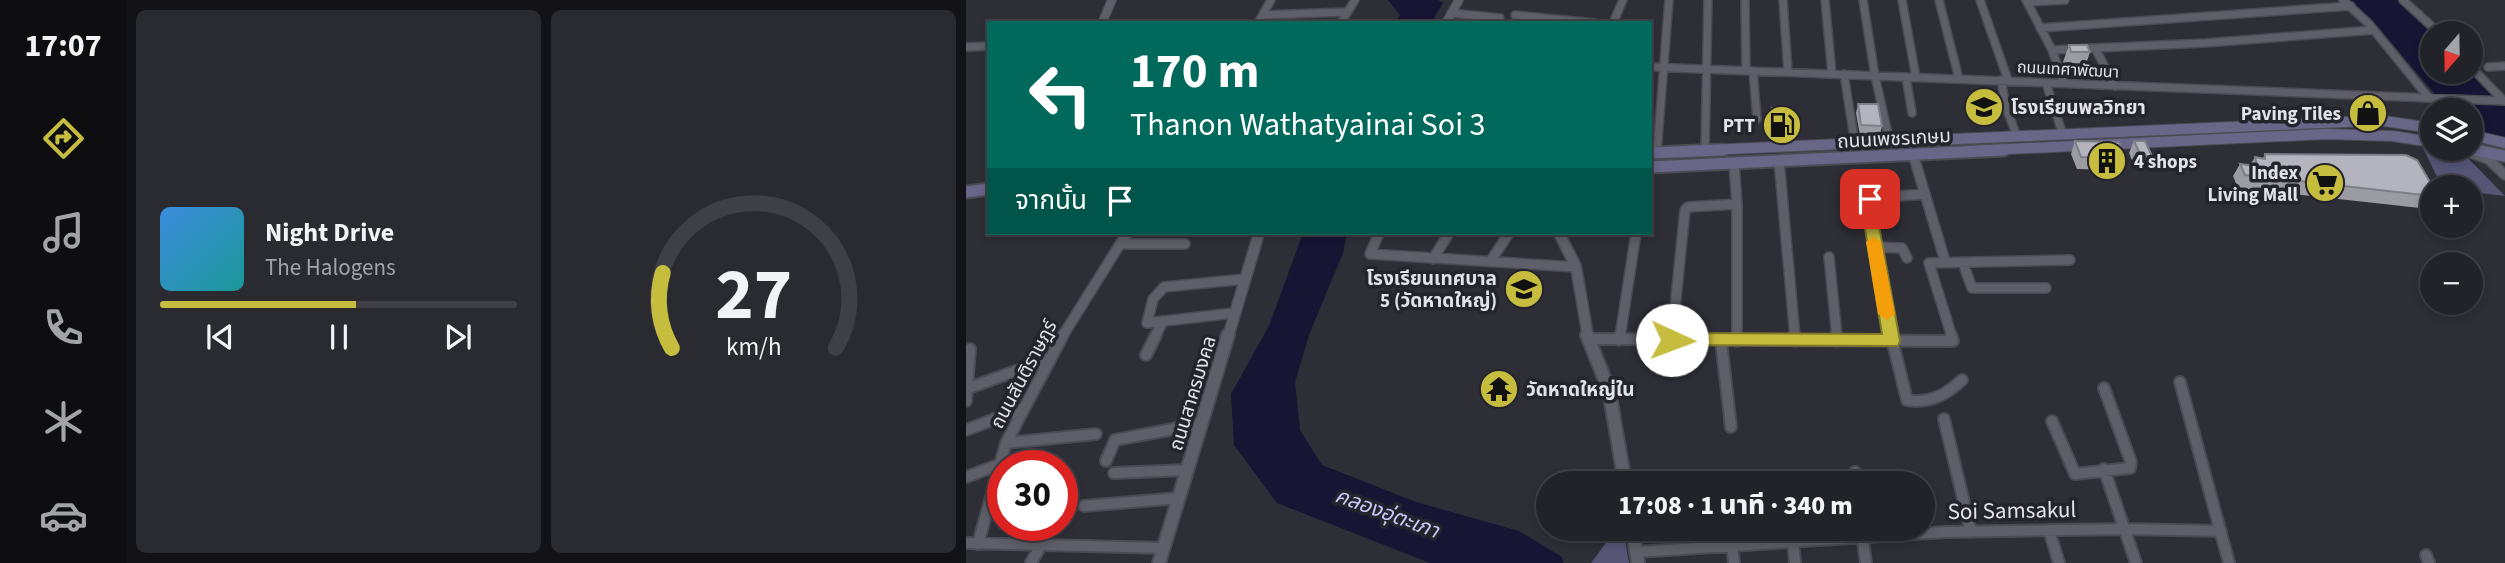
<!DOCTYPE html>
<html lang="th">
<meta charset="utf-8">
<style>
body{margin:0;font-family:"Source Sans 3","Noto Sans Thai",sans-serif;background:#2a2a31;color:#f1f3f6;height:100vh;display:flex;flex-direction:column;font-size:26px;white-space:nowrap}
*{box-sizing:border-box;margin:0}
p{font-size:23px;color:#a2a4a8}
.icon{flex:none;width:38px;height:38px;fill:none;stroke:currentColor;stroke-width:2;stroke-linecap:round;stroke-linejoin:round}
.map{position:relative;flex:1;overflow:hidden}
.side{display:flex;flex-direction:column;gap:10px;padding:10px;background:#131317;width:840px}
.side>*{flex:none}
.top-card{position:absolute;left:21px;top:21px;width:665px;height:214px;border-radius:0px;box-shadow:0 4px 10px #0003,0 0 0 2px #3f3f46;background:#00695c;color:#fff;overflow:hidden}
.needle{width:46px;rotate:200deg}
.buttons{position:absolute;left:1454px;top:21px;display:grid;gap:14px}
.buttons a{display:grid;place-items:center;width:63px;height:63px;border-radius:50%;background:#222229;box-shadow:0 4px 10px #0003,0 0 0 2px #3f3f46;font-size:35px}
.speed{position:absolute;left:21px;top:450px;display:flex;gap:14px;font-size:35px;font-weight:700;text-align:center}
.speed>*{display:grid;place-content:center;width:91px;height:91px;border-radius:50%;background:#222229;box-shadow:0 4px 10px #0003,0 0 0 2px #3f3f46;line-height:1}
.speed .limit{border:10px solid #d22;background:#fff;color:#111}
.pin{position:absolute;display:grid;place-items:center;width:60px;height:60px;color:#fff;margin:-30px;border-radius:14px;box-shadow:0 4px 10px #0006}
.me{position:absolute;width:77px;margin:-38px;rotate:92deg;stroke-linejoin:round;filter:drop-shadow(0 0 5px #0008)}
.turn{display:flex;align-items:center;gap:24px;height:147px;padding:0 28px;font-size:32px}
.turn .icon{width:91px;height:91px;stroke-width:2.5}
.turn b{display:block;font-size:49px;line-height:60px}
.then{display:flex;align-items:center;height:66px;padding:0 28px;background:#0003;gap:14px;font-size:26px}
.side .widget{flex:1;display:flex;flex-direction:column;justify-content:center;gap:10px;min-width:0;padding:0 24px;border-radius:10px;background:#2a2a31}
.side .dial{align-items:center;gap:0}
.dial svg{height:182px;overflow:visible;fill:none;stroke:#3f3f46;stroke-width:7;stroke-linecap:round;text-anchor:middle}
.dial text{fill:#f1f3f6;stroke:none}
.song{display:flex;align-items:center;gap:21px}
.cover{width:84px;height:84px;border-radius:10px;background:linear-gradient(135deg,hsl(210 70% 55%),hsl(180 70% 35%))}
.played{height:7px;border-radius:4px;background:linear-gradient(90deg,#c6bc3d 55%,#3f3f46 55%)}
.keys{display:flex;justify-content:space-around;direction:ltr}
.side .tiles{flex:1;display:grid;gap:10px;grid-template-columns:repeat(2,1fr)}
.trip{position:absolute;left:570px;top:471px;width:399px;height:70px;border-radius:35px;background:#222229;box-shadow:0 4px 10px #0003,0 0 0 2px #3f3f46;font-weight:800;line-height:70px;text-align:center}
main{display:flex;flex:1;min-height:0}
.tabs{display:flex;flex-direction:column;width:126px;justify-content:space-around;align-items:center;background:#0e0e10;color:#a2a4a8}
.tabs .icon{width:49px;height:49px}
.tabs .on{color:#c6bc3d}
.tabs b{font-size:32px;color:#f1f3f6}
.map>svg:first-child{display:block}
</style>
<main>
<nav class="tabs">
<b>17:07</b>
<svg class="icon on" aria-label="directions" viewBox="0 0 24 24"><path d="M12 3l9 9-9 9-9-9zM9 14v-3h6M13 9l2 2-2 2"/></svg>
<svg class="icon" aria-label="music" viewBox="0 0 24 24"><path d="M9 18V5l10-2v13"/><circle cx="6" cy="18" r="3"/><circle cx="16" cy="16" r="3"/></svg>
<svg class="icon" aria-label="phone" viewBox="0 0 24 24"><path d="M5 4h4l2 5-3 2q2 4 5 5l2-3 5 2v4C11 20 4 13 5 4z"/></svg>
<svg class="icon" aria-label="climate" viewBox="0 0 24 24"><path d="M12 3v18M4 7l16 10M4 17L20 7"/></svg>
<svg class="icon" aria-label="car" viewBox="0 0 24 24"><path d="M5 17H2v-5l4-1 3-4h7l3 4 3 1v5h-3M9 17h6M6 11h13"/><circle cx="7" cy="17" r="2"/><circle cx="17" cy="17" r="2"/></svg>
</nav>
<section class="side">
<div class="tiles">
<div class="widget">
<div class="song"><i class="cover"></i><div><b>Night Drive</b><p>The Halogens</p></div></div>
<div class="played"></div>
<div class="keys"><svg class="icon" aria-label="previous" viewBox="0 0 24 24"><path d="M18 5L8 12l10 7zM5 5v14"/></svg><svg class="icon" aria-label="pause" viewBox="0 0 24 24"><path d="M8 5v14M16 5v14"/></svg><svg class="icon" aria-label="next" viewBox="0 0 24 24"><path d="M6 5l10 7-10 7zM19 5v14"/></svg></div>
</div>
<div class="widget dial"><svg viewBox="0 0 100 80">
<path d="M14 69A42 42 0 1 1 86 69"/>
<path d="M14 69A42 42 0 0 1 10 36" stroke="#c6bc3d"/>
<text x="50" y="56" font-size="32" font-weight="700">27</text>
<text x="50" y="72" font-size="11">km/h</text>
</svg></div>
</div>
</section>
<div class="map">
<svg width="1539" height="563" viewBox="0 0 1539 563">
<rect width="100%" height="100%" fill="#2e2e37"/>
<path fill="#565576" d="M1455,144l11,2v3l29,2 44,45 -34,-4v-5h-29z
M650,529h7l6,34h-38z"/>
<path fill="#171434" d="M422,0h50l5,3 -12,20h-36l5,-8z
M1381,0h54l35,33h-4v39h39l34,30v62l-34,-35v-19h-20c-36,-34 -65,-82 -104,-110z
M337,233h44l-4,20 -34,82 -14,47 5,48 22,35 94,37 103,29 43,26 1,6h-133l-153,-60 -43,-58 -3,-51 38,-68z"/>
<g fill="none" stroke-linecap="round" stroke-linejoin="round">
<g stroke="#4b4b53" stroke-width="10">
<path id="minor-far2" d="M779,0l1,69 7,2 4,48
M817,0l5,72
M859,0l7,74
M897,0l12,76 15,67
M936,0l14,77
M973,0l20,79
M1014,0l28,80
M1060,0l26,50 12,33
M1377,0l26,24 60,74
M1437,0l36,33
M1062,2l37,-2
M485,13l49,5
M297,15l84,-3
M549,15l80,8
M292,23l13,-23
M375,23l14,-23
M647,23l10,-23
M1074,28l311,-22
M0,47l23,-1
M1129,48l20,38
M1086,50l153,-7 169,-13
M684,67l855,34
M1505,67l33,34
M1522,67l17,-1
M878,74l11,70
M940,77l6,36
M1035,80l5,27 11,30
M1080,83l17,52
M691,151l12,-151
M739,151l3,-151"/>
</g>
<g stroke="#4b4b53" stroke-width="12">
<path id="minor-far1" d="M691,153v-3
M1505,153l17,6 17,16
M947,154l32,107
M813,161l16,176
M768,163l3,41v133
M413,233l-9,21 206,13
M154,244h65
M908,247l28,1 5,10
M863,257l8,80
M467,259l16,-26
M524,262l19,-29
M997,263l9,25h74
M268,313l-87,10 6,-24 11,-12 81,-8
M96,337l65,-104
M189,337l8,-16
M654,337l16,-104
M706,337l13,-127 3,-3 49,-3
M925,337l-23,-136 4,-3 53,-4
M986,337l-23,-74 141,-3"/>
</g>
<g stroke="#4b4b53" stroke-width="14">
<path id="minor" d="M771,335v6
M828,335l1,6
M870,335l1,6
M925,335l16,65c22,4 39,-5 55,-20
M622,339l365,2 -2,-6
M653,340l1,-5
M706,340l1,-5
M755,341l10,86
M0,350l4,-1 -4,52
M180,355l10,-20
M1214,382l49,181
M0,389l83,-30
M978,419l27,113
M1086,421l23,53 55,-6 1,-6 -27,-74
M0,430l58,-22
M40,443l90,-9
M140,461l9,-21 85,-16
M1138,469l32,94
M889,472l1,11
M148,473l73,-3
M0,477l35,-13
M118,506l95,-8
M826,528l3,35
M895,528l5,35
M1083,530l10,33
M0,543l198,5
M12,544l28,-101 57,-108
M766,546l2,17
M670,552l310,-20 180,-3 95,2
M1460,555l3,8
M65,563l10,-18"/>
</g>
<g stroke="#4b4b53" stroke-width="10">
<path id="tertiary-far2" d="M136,23l10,-23
M480,23l13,-23"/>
</g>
<g stroke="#4b4b53" stroke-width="13">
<path id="tertiary-far1" d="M593,233l17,34 12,70
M262,337l31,-104"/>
</g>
<g stroke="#4b4b53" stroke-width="16">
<path id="tertiary" d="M621,335l22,55 16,93
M666,528l6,35
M193,563l69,-228"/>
</g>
<g stroke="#4b4b53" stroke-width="12">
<path id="secondary-far1" d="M1505,135l34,8
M1505,149l12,2
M718,151l660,-29 40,-1 48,7
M1002,151l358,-17 66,2 40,6"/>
</g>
<g stroke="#4b4b53" stroke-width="15">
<path id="secondary" d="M1509,150l30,6
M684,153l73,-3
M684,167l354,-17
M0,192l23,-3"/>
</g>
<use href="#minor-far2" stroke="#5f5f69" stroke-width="7"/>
<use href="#minor-far1" stroke="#5f5f69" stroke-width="9"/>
<use href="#minor" stroke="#5f5f69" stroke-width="10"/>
<use href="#tertiary-far2" stroke="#5f5f69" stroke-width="8"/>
<use href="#tertiary-far1" stroke="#5f5f69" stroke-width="10"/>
<use href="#tertiary" stroke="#5f5f69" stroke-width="12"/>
<use href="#secondary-far1" stroke="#696788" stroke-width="10"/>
<use href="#secondary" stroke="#696788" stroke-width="11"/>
</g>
<path fill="#9b9ba4" d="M1103,45l21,7 -6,18 -18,-1 -3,-7z
M892,104l24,22 -2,9h-20l-4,-22z
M806,108l22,16v9l-17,2 -6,-18z
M1109,141l50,17 -5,12 -43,-1 -6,-15z
M1168,141l18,15 -6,12h-11l-6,-15z
M1299,154l167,33v17l-3,5 -191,-21 -5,-12 7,-12 10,1 5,-8 8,1z"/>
<path fill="#b4b4bf" stroke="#7e7e86" stroke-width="2" d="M1103,45h18l3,7h-19z
M892,104h20l4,22 -21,-1z
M822,107l6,17 -16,1 -6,-17z
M1109,141l44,1 6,16 -44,-1z
M1168,141h11l7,15h-11z
M1299,154l141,1 11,5 16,27 -1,9 -187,-21 -5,-11 17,2 -2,-9 10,2z"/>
<path fill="#c6bc3d" stroke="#817a28" stroke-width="2" d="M904,194l7,5 -2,5 25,137 -2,5 -232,-1 -3,-5 3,-5 6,-2 210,1 -21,-130 4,-8z"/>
<path fill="#f59e0b" d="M907,237l8,5 14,72 -8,6 -9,-6 -12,-72z"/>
<defs>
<g id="school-disc" transform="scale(2.0125)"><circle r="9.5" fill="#c6bc3d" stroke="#24242d"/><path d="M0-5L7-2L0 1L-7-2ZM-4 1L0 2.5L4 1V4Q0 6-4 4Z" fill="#111"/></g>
<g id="shop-disc" transform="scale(2.0125)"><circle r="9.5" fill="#c6bc3d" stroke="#24242d"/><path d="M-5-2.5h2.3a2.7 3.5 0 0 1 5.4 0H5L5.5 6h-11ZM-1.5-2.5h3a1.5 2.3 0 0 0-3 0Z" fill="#111"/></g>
<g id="fuel-disc" transform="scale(2.0125)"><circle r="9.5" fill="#c6bc3d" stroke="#24242d"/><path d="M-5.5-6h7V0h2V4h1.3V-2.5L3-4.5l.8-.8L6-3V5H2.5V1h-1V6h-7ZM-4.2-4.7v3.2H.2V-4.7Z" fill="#111"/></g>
<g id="building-disc" transform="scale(2.0125)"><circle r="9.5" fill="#c6bc3d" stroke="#24242d"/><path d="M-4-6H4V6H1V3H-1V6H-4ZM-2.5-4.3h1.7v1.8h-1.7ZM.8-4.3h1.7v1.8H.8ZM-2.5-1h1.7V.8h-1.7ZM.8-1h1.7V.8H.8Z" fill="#111"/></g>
<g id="supermarket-disc" transform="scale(2.0125)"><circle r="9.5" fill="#c6bc3d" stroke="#24242d"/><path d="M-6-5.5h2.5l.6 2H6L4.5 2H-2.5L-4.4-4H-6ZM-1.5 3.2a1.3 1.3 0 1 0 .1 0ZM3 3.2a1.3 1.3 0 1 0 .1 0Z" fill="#111"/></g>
<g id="temple-disc" transform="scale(2.0125)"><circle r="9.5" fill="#c6bc3d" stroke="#24242d"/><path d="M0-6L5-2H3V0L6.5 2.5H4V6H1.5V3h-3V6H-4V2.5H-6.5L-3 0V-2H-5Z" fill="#111"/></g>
</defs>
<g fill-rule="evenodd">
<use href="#school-disc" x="1018" y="107"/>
<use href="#shop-disc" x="1402" y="113"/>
<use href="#fuel-disc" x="816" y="125"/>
<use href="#building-disc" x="1141" y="161"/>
<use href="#supermarket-disc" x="1359" y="183"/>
<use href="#school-disc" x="558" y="289"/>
<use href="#temple-disc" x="533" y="389"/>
</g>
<g text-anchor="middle" stroke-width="7" stroke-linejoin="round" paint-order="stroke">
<g font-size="16" fill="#e2e2e8" stroke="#24242d">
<text transform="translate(1102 69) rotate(3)" y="6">ถนนเทศาพัฒนา</text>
</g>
<g font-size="19" font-weight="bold" fill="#e2e2e8" stroke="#24242d" text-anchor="end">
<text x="1045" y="114" text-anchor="start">โรงเรียนพลวิทยา</text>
<text x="1375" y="120">Paving Tiles</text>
<text x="789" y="132">PTT</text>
<text x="1168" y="168" text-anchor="start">4 shops</text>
<text x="1332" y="179">Index<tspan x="1332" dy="22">Living Mall</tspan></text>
<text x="531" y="285">โรงเรียนเทศบาล<tspan x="531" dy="22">5 (วัดหาดใหญ่)</tspan></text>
<text x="560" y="396" text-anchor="start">วัดหาดใหญ่ใน</text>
</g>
<g font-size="19" fill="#e2e2e8" stroke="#24242d">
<text transform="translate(928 138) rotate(-3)" y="7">ถนนเพชรเกษม</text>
<text transform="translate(57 374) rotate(-62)" y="7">ถนนสันติราษฎร์</text>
<text transform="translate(226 393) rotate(-73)" y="7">ถนนสาครมงคล</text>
</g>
<g font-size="21" font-style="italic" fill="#c9c9fd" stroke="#24242d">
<text transform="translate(421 513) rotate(20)" y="7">คลองอุ่ตะเภา</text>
</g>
<g font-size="23" fill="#e2e2e8" stroke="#24242d">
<text transform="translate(1046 510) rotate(-1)" y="8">Soi Samsakul</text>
</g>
</g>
</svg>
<div class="buttons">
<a><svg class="needle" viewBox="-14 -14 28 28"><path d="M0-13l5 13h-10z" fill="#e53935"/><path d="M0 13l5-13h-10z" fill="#a2a4a8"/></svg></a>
<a><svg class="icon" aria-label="layers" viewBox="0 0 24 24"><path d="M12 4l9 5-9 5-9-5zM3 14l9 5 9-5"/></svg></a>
<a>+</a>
<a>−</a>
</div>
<div class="speed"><div class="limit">30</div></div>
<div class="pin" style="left:904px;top:199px;background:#d93025"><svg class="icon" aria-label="arrive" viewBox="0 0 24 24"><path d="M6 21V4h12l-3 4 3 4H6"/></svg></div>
<svg class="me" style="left:706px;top:340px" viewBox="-20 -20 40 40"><circle r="19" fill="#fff"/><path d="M0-13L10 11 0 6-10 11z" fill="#c6bc3d"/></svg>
<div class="trip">17:08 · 1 นาที · 340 m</div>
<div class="top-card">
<div class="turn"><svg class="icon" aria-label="left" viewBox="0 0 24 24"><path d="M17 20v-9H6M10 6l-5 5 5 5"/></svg><div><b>170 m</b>Thanon Wathatyainai Soi 3</div></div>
<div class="then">จากนั้น<svg class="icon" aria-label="arrive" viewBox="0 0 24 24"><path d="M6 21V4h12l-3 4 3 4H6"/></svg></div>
</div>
</div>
</main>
